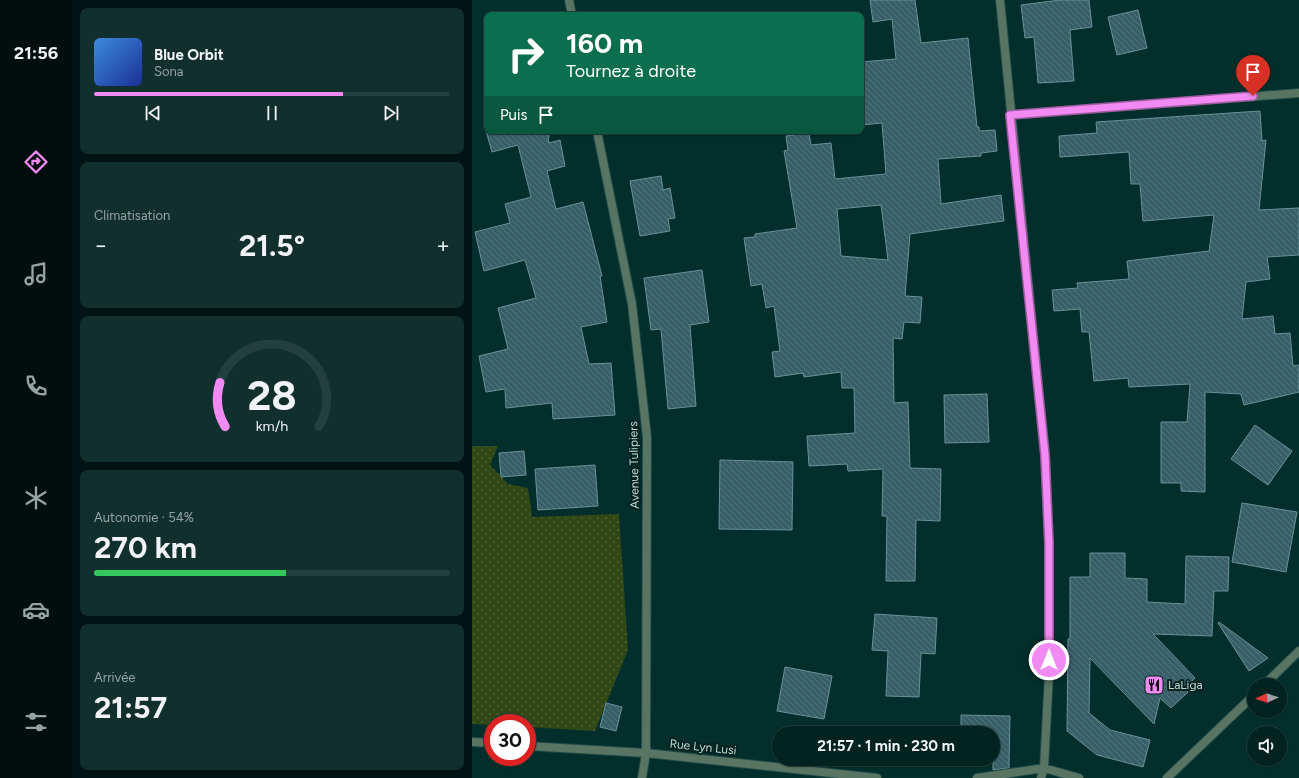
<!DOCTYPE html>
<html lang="fr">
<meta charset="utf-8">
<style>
body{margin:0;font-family:Figtree,sans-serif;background:#102f2d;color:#f1f3f6;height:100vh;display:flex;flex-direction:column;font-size:15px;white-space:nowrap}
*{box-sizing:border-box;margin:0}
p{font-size:13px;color:#96a4a5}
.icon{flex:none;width:22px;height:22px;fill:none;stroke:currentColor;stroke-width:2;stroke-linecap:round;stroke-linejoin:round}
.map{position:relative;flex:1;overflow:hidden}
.drawer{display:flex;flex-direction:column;gap:8px;padding:8px;background:#011312;width:400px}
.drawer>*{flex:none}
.banner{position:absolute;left:12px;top:12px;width:380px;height:122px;border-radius:8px;box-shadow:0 1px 3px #0004,0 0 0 1px #23403e;background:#0b6e4f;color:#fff;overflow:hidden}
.needle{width:26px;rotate:266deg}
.buttons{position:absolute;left:775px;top:678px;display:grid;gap:8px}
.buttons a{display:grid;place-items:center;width:40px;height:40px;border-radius:50%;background:#022320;box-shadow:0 1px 3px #0004,0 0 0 1px #23403e;font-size:20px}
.speed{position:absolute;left:12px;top:714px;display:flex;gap:8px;font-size:20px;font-weight:700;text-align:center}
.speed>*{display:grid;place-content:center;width:52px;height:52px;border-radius:50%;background:#022320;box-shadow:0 1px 3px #0004,0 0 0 1px #23403e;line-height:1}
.speed .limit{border:6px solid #d22;background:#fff;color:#111}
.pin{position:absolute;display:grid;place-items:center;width:34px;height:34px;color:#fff;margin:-41px -17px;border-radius:50% 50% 50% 0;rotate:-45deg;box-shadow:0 0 4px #0007}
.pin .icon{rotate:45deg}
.me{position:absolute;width:44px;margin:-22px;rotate:0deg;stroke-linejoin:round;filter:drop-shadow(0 0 3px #0008)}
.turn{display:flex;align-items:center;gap:14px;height:84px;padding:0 16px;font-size:18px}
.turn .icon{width:52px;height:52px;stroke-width:2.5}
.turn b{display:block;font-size:28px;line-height:34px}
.then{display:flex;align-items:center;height:38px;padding:0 16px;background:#0003;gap:8px;font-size:15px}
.big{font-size:30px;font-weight:700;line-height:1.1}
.drawer .tile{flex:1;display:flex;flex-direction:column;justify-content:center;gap:6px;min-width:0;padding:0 14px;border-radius:8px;background:#102f2d}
.drawer .dial{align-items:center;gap:0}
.dial svg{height:104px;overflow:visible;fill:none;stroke:#23403e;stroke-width:7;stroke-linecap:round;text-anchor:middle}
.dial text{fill:#f1f3f6;stroke:none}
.song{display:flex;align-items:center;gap:12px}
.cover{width:48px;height:48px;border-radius:6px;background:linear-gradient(135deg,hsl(210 70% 55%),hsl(230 70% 35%))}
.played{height:4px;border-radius:2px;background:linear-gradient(90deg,#f28af3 70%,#23403e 70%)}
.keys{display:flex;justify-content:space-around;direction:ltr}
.heat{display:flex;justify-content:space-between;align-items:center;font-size:22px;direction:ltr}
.charge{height:6px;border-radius:3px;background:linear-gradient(90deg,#34c759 54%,#23403e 0)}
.trip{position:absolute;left:300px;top:726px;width:228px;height:40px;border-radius:20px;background:#022320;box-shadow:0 1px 3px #0004,0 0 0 1px #23403e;font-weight:700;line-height:40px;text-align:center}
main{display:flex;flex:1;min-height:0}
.dock{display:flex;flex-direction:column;width:72px;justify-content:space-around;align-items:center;background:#010e0d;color:#96a4a5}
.dock .icon{width:28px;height:28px}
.dock .active{color:#f28af3}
.dock b{font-size:18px;color:#f1f3f6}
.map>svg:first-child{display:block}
</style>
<main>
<nav class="dock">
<b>21:56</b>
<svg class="icon active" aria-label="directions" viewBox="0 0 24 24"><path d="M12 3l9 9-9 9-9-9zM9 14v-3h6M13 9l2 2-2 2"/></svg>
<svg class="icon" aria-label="music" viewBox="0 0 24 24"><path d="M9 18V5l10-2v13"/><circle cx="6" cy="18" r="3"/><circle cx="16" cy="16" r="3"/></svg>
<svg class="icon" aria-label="phone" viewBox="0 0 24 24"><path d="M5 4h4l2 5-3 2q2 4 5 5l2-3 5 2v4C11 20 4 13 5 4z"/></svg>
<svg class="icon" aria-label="climate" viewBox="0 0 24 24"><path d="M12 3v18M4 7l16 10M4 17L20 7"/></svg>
<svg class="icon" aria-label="car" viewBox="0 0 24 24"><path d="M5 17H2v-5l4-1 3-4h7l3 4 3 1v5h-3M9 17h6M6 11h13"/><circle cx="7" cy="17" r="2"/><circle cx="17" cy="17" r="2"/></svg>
<svg class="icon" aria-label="filters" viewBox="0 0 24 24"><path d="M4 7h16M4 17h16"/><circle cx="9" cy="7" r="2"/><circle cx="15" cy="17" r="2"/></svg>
</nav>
<section class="drawer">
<div class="tile">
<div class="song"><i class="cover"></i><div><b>Blue Orbit</b><p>Sona</p></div></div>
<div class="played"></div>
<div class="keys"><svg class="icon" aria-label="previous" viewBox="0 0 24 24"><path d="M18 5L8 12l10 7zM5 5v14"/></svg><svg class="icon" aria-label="pause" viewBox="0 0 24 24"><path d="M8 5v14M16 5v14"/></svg><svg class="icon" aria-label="next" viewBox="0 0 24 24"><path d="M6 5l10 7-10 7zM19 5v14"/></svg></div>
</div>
<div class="tile"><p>Climatisation</p>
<div class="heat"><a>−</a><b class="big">21.5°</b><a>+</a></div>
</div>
<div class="tile dial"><svg viewBox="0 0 100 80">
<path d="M14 69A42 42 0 1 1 86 69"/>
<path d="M14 69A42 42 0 0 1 10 35" stroke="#f28af3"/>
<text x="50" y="56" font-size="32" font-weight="700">28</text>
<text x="50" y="72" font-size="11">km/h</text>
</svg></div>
<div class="tile"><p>Autonomie · 54%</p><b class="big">270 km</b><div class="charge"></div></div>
<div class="tile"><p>Arrivée</p><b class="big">21:57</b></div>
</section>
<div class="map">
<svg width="827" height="778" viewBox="0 0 827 778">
<defs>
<pattern id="grass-dots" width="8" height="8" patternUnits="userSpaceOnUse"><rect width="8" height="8" fill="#314715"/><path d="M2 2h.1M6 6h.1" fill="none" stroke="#4d6136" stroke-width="1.8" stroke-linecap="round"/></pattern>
<pattern id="building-back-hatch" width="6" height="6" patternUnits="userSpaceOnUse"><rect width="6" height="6" fill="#385f68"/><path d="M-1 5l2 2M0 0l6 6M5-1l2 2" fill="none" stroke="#53757d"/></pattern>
</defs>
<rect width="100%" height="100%" fill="#022f2b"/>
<path fill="url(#grass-dots)" d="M0,446h26l-8,19 18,19 20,4 4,29 87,-3 9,136 -33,81 -68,-4v-4h-34v2l-21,-1z"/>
<path fill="url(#building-back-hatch)" stroke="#69919b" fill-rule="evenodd" d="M398,0h45l6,43 47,-5 9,89h2v4l16,-1 2,21 -16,2v3l-43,3 3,45 60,-9 3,26 -94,13 -5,62 17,1 -2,26 -16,-1 -2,17 -9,-1 1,65 14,-1 2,66 31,1 -1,52 -24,-1 -1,61h-29l1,-65h-5l1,-47 -35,2 -1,-7 -38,2 -2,-30 48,-3 -1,-45h-12l-1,-16 -37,5 -1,-4 -28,4 -3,-25 8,-1 -6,-45 -8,2 -4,-24 -11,2 -7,-48 11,-1v-3l42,-6 -13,-77 4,-1 -2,-14 23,-3 2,12 20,-2 4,36 51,-5 -4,-51 -21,2v-63l35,-3 -4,-40 -19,3zM409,205l7,55 -47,-4 -4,-47z
M588,0h29l3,27 -22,3 4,51 -36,2 -4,-46 -9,1 -4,-33z
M666,10l9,38 -30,7 -9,-38z
M788,111l2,30 4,-1 -7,70 40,-2v47l-32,2 3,22 -24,3 -4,37 31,-3 2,18 15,-1 3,33 6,-1v27l-55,13 -3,-11 -36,-2v100l-24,-1v-8h-20v-61h26l3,-38 -61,3 -1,-9 -34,3 -5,-49h-7l-2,-23 -26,2 -2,-21 26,-2 -1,-5 52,-4 -2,-18 82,-10 5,-36 -71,6 -3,-37h-9l-2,-32 -69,5 -1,-21 38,-3 -1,-11z
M14,131h63v6h-1l1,6 11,-3 5,26 -18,5 9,38 27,-7 19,74h-2l7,46 -26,5 8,37 22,-1 4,52 -62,4 -1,-16 -46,5 -1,-19 -19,3 -7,-36 29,-7 -10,-41 38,-10 -11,-38 -41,11 -9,-39 35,-9 -5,-19 26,-7 -13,-52 -26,7z
M189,176l2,14 7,-2 5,30 -7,1 2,12 -30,5 -10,-55z
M230,270l7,52 -19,3 6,81 -28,3 -7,-80 -10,1 -7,-52z
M515,394l2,48 -44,1 -1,-48z
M783,425l37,26 -24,34 -37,-26z
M52,451l2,24 -25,2 -2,-24z
M248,460l73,2 -1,68 -73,-1z
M123,465l3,41 -60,4 -3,-41z
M770,503l55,9 -11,60 -54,-10z
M618,553h35v25l22,1v23l38,2 1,-48 43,1 -1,34h-14l-2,45 -59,-2 42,44 -11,10 4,4 -17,16 -11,-10 -6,26 -64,-66 -1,55 21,17 40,10 -7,27 -46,-12 -30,-24 1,-92h2v-62h20z
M403,614l62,4 -2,36 -14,-1 -2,44 -33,-1 2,-45 -16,-1z
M747,622l49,36 -19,13 -31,-48z
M313,667l47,9 -8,43 -47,-8z
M134,703l16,4 -6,24 -16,-4z
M489,715l49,1 -1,52 -16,2v-37h-32z"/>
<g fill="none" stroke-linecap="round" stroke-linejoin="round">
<g stroke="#214a47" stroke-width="10">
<path id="street" d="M97,0l3,15
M528,0l45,455 4,89v130l-5,94 -3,10
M538,115l289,-22
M125,131l35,173 15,133 -1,316 -4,25
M792,685l35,-34
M0,742l21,1
M55,746l119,7 231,25
M505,778l67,-10 35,10
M695,778l87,-83"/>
</g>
<use href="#street" stroke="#587463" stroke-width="8"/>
</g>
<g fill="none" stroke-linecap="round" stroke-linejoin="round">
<g stroke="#9d5a9e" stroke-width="10">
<path id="route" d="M577,660v-116l-4,-89 -35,-340 243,-19"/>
</g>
<use href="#route" stroke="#f28af3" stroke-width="7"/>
</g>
<defs>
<g id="restaurant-square" transform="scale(1)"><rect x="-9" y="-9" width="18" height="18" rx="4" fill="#f28af3" stroke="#042320"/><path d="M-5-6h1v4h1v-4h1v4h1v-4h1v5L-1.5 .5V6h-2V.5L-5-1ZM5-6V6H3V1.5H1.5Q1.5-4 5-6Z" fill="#111"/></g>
</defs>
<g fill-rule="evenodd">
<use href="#restaurant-square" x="682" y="685"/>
</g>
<g text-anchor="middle" stroke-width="4" stroke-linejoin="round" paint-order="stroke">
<g font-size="12" fill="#c4dad7" stroke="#042320">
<text transform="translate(162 465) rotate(-91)" y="4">Avenue Tulipiers</text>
<text transform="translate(231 747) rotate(6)" y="4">Rue Lyn Lusi</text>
</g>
<g font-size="12" fill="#c4dad7" stroke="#042320" text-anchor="start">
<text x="696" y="689">LaLiga</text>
</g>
</g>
</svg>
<div class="buttons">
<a><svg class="needle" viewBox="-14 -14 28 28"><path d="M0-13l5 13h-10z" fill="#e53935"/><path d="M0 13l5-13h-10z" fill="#96a4a5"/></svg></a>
<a><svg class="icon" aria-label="sound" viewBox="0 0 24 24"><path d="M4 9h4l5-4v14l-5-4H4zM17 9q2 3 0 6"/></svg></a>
</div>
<div class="speed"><div class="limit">30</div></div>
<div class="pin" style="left:781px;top:96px;background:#d93025"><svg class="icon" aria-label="arrive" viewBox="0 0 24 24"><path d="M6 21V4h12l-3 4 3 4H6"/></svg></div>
<svg class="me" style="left:577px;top:660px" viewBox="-20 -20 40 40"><circle r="17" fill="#f28af3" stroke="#fff" stroke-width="3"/><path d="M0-11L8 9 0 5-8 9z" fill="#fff"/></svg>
<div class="trip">21:57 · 1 min · 230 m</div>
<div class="banner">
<div class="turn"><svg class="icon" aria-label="right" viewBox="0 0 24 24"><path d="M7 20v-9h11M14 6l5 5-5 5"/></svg><div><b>160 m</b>Tournez à droite</div></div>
<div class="then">Puis<svg class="icon" aria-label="arrive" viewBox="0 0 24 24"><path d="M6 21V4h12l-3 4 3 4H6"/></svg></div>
</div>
</div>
</main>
